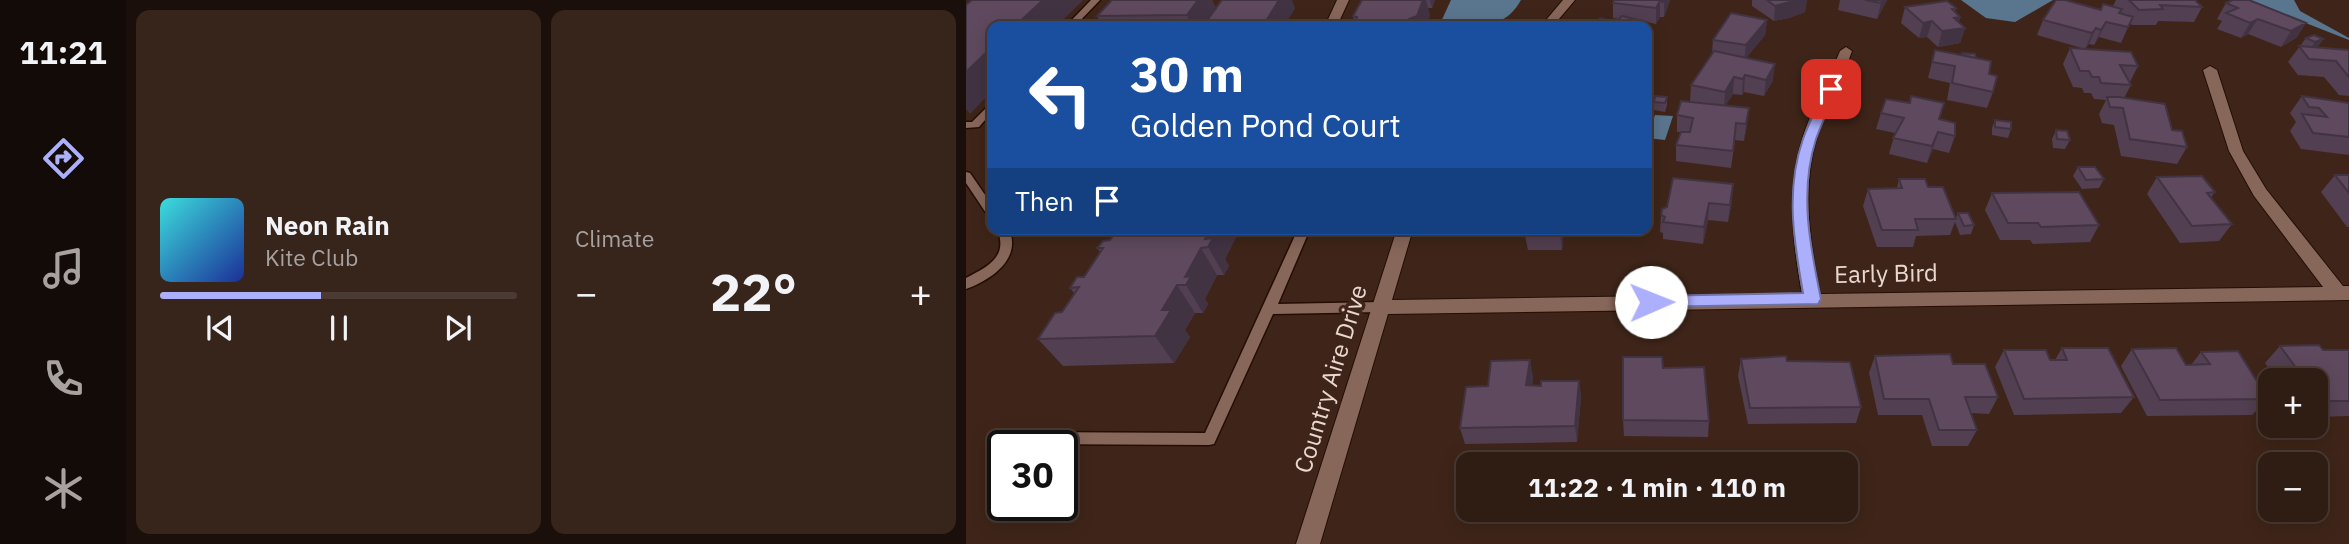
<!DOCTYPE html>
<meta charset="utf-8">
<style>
body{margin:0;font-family:"IBM Plex Sans",sans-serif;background:#37251c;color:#f1f3f6;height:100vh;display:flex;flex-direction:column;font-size:26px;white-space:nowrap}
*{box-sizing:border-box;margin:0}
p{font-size:23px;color:#a7a1a0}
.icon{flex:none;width:38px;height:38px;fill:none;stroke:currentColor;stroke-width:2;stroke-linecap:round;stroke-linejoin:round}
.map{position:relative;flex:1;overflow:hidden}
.drawer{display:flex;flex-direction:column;gap:10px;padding:10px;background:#1a0f0a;width:840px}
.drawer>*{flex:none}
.hud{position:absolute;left:21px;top:21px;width:665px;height:214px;border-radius:14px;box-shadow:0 4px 18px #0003,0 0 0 2px #4a3a33;background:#1a4fa0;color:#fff;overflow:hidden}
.buttons{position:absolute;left:1292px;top:368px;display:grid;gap:14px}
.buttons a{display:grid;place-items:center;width:70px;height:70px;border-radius:14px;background:#2f1c13;box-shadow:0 4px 18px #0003,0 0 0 2px #4a3a33;font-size:35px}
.speed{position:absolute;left:21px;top:430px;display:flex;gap:14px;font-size:35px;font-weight:700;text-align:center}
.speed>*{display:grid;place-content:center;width:91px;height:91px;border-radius:50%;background:#2f1c13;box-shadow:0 4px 18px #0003,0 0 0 2px #4a3a33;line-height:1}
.speed .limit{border:4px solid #111;border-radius:10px;background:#fff;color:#111}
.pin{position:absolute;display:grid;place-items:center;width:60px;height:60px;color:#fff;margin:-30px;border-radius:14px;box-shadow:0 4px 10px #0006}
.me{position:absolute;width:77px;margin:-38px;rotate:89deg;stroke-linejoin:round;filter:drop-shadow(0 0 5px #0008)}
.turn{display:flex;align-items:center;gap:24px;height:147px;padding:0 28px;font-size:32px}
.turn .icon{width:91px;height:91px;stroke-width:2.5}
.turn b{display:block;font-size:49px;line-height:60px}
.then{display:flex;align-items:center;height:66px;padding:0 28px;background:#0003;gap:14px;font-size:26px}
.big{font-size:52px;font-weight:700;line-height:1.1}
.drawer .card{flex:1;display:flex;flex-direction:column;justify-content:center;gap:10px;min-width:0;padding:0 24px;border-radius:14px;background:#37251c}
.song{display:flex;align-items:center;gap:21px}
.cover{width:84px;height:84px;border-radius:10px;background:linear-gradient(135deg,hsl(180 70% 55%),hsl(230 70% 35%))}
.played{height:7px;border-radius:4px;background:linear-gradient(90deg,#acaffb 45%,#4a3a33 45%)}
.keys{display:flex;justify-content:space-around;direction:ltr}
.heat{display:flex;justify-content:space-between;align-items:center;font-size:38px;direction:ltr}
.drawer .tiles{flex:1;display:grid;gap:10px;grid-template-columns:repeat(2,1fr)}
.trip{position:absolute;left:490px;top:452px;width:402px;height:70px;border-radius:14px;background:#2f1c13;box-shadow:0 4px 18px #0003,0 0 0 2px #4a3a33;font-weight:700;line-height:70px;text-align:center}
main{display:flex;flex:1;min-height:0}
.tab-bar{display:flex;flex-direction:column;width:126px;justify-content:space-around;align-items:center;background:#130b08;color:#a7a1a0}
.tab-bar .icon{width:49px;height:49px}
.tab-bar .active{color:#acaffb}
.tab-bar b{font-size:32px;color:#f1f3f6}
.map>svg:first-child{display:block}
</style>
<main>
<nav class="tab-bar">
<b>11:21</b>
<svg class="icon active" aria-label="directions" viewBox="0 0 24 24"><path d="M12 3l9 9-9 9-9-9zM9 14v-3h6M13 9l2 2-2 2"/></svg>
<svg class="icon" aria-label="music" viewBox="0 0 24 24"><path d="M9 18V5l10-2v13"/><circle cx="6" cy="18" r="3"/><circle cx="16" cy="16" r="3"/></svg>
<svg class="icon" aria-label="phone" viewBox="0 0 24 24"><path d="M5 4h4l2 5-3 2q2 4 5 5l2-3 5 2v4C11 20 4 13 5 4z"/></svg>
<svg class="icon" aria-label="climate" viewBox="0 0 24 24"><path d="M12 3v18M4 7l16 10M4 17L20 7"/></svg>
</nav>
<section class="drawer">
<div class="tiles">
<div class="card">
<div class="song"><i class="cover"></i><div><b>Neon Rain</b><p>Kite Club</p></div></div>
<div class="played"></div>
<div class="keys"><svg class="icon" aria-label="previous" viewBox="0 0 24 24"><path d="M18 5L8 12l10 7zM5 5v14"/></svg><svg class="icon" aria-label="pause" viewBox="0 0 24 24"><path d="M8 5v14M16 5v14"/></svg><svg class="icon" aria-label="next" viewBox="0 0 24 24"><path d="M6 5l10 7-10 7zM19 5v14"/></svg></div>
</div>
<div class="card"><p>Climate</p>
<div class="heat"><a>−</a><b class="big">22°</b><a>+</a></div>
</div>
</div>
</section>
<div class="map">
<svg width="1383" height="544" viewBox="0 0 1383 544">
<rect width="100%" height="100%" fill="#3f2519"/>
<path fill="#5a768e" d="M485,0h70c-18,33 -50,26 -82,26z
M995,0h92l-38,22 -29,-4z
M1271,0h57l6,11 49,27v2l-76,-30z
M689,115l18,1 -8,24 -18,-2z"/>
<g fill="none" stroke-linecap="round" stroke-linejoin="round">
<g stroke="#250d04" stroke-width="3">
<path id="lane" d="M125,0h9l-25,26h-9z
M26,104v8l-13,15 -13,1v-6h6l17,-17z
M0,172l4,1 22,32v12l-4,-1 -22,-33z
M31,229h12c13,30 -18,51 -43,60v-11c21,-11 43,-21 31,-49z
M332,229h12l-32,75 103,-2 5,2 1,3 -1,3 -5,2 -108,2 -59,130 -5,1 -186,-1 -5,-1 -2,-5 2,-5 5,-1 182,1z"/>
</g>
<g stroke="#250d04" stroke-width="2">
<path id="street" d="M371,0h12l-12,26h-12z
M597,0h12l-22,26h-12z
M880,47l6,4c-10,29 -25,57 -35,86 -16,51 -7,106 3,157l503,-7 -69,-91 -25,-45 -26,-81 7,-4 7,4 26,81 23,38 77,97h6v14l-961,14 -68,230h-24l101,-315h16l-21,71 410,-6c-9,-51 -16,-104 0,-154 9,-31 26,-59 38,-89z"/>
</g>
<use href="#lane" fill="#87675a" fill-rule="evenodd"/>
<use href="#street" fill="#87675a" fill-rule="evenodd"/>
</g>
<path fill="#523f51" d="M246,0l4,8h79l-11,18h-182l-5,-10z
M396,0h73l-3,8h-4l2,8 -4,10h-81l5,-1 4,-3 -1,-6z
M648,0h56l-6,17h-4l-4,7 -9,-2v15l-31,-15 3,-3 -6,-1v-15z
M786,0h55l-2,12 -16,6 -15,3 -22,-15z
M874,0h47l-10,19 -39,-9z
M1150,0h79l7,7 -8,15 -36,-1 -2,4h-24l-2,-2 -9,20 -22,-6 -5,8 -5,-1 -4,5 53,17 -8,16 1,3 -7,13 48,32 15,17 -10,17 -56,-8 -7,-31 -12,-2 -3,-9 7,-14 -12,-1 -3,-6h-7l-2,-5 -9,-1 -10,-23 7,-16 15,1 -48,-14 6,-15 58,-11 2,-5 11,3 -1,-1z
M1260,3l80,20 -10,15 -15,9 -33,-13 -7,4 -24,-9 5,-8 -5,-2z
M939,7l51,1 -1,4 5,5 -1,5 6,6 -5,15 -22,4 -11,-10 -8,1 -18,-15z
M801,20l-2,15 -19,23 27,22 -9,16 -20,-4 -2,3 -9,-1 -8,12 22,19 -3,16 -9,-1 -4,28 -55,-7v-16l5,-13h-4v-17l13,-13 1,-17 21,-32 1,-13z
M1340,38l17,1 -6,9 32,2v46l-10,-1 -15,-18 -26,-2 -10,-13z
M969,50l26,5 1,-2 14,5 13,16 4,18 -6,16 -40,-8 3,-17 -22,-5z
M945,96l28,23 16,17 -6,17 -16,-4 -6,14 -38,-9 6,-21 -19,-4 5,-16 28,-10z
M1336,96l47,7v52l-48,-6 -11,-18 6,-9 -6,-9z
M701,97v8l-2,7 -11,-2v-8z
M1029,120l16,9 -3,9 -16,-3v-7z
M1090,130l14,10 -5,9 -12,-1 -1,-9z
M1112,167l26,12 -5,9 -17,1 -9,-13z
M1369,175h14v52h-2l-26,-35z
M1191,177l58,15 -4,5 21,27 -13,17 -39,2 -33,-49z
M933,179l29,8 28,31 2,-5 16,12 -3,9 -11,1 -5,-13 -5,13 -34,1 -3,11h-36l-14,-41 5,-17 29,-1z
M1026,193l107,32 -9,17 -57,2 -3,-4h-30l-15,-30z
M766,201l-4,21 -20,-2 -5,24 -40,-5v-6l-3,-1 1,-17 6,-8z
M152,229h122l-15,30 4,7 -5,9h-7l-12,24 3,5 -5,9h-8l-10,17 5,7 -16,26 -111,3 -25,-27 24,-27 12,-19 -4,-5 14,-11 16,-25 -3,-4 13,-8z
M524,229h74l-2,21h-34l-3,-14h-34z
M1314,346l43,4h26v66l-34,1v-37h-38l-12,-17z
M1096,348l72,49 -13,16 -107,2 -19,-48 9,-17 51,10z
M1166,349l54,16h5l10,-13 67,47 -16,16 -105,1 -26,-50z
M909,356l78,8 45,33 -9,17 -18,-1 6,17 -9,16h-36l-10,-31h-44l-9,-42z
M775,359l46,2 74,46 -5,16 -108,1 -10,-48z
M567,376l-1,10h9l38,-5 2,16 -4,45 -112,2 -5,-16 28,-42z
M657,420l86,1 -1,16 -84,-1z"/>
<path fill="#423342" d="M77,0h40l-26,26h-42z
M232,0h14l4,9 -13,17h-11l-5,-11z
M313,0h13l3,8 -11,18h-21z
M455,0h5l4,16 -4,10h-19v-2l2,-5z
M464,0h5l-3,8z
M699,0h5l-6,17v-15z
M831,0h10l-2,12 -16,6 -15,3 1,-15z
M917,0h4l-10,19 4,-16z
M694,1v16l-4,7v-16z
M994,17l-4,12 9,-1 -5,15 -22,4 4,-16 12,-13z
M1292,19l-10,15 -7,4 9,-15z
M801,20l-2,15 -21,26 2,-16z
M966,21l-5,16 -8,1 4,-15z
M1140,22l-7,15 -5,8 7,-15z
M1340,23l-10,15 -15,9 10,-16z
M1130,28l-7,16 -4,5 7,-16z
M1357,39l-6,9 -8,3 6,-9z
M26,47v44l-22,23 -4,-5v-37z
M809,64l-2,16 -9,16 2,-16z
M779,75l-1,17 -2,3 1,-16z
M768,77l-1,17 -9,14 1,-16z
M783,108l-2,17 -3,16 2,-17z
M972,132l-5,17 -6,14 5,-17z
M685,169v9l-2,11 -1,-9z
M767,184l-1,17 -4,21 2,-17z
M743,203l-1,17 -5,24 1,-17z
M244,229h30l-15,30 4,7 -5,9 -16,-28 -3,-8z
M594,229h4l-2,21 -2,-17z
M235,248l16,27 -12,24 3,5 -5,9 -17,-28 -1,-8z
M211,285l18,28 -10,17 5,7 -16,26 -19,-27 7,-26z
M564,360l3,16 -4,26 -3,-17z
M613,381l2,16 -4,45 -2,-16z"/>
<path fill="#5f495e" stroke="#423342" stroke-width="2" d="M6,0h71l-28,26h-23v21l-26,25v-67z
M146,0h86l-11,15 -90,1z
M256,0h57l-16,26h-60z
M396,0h61l-6,16 -8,3 -2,5h3l-1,2h-64v-1h5l6,-5 1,-3 -4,-1z
M648,0h51l-1,2 -4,-1 -4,7 -43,-5z
M801,0h30l-22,6z
M899,0h18l-2,3z
M1090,0h9l36,10 2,-6 19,5 -3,4 14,4 -5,10 -22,-5 -5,8 -5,-2 -4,5 -49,-13z
M1163,0h66l7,7 -42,-2 3,4 -24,1z
M1267,0h16l57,23 -15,8 -33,-12 -8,4 -24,-10 12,-5 -12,-5z
M981,1l9,7 -4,1 8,8 -6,1 11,10 -23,3 -10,-10 -9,2 -18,-16z
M765,13l36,7 -21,25 -33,-5z
M656,16l25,6 -4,4h-52l9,-8 16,4z
M1348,35l9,4 -8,3 -9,-4z
M1333,46l50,4v27l-13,-16 -27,-2z
M1104,48l61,4 7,14 -18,-1 11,20 -30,-2 -2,-6h-7l-3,-6h-9z
M969,50l56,11 -2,13 8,2 -4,16 -41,-9 3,-17 -23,-4z
M748,51l61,13 -9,16 -21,-5 -2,4 -9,-2 -9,15 -34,-7z
M996,53l13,1 1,4 -13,-3z
M689,96l12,1 -2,6 -11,-1z
M945,96l33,7 -5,16 16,4v13l-17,-4 -6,14 -39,-8 11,-20 -23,-5 5,-14 24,4z
M1336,96l47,7v34l-36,-4 -11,-19 25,3 -8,-9 -10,-1z
M1141,97h12l46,7 7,26 10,1 5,16 -57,-8 -7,-31 -13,-1z
M715,101l68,7 -3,16 -10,-1 -3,28 -57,-6 5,-13h9l3,-14 -16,-3z
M1029,120l16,2v7l-16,-2z
M1090,130l11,1 3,9 -13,-1z
M1112,167h17l9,12 -18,1z
M681,169h4l-3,11h-1z
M1369,175h14v18z
M1236,176l13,16 -8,1 25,31 -40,2 -35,-49z
M707,178l60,6 -3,21 -21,-2 -5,24 -41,-5 2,-5 -4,-2 1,-6 5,-2z
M933,179h26l3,8h15l13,32h-41l3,11h-36l-14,-41 34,-1z
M1113,192l20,33 -58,2 -3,-4h-30l-16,-30z
M992,213h10l6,12 -10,1z
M152,229h92l-5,10 8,-1 -5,9 -7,1 -16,29 6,-1 -5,9h-9l-15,25h9l-16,26 -117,3 17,-26 7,-1 17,-25 -9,1 7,-11h7l19,-29h-6l6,-7 7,-1z
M559,229h35v4h-35z
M1353,345l4,5h26v51h-28l-6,-7v-14h-10l-25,-34z
M1096,348h46l26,49 -110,2 -20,-49h42l4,10h17z
M1210,348l10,17 24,-1 -9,-12 37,-1 30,48 -108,1 -28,-51z
M984,354l3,10h32l13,33h-33l12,33h-38l-10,-31h-45l-9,-43z
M820,356l1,5 63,1 11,45 -111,1 -9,-49z
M657,357h39l1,11 41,-1 5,54 -86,-1z
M564,360l-4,25 15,1v-5h38l-4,45 -115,2 6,-41 22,-1 3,-25z"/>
<path fill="#acaffb" stroke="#7072a3" stroke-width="2" d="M865,85l6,4c-7,17 -15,33 -21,50 -17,53 -6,107 5,160l-3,5 -173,3 -3,-5 9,-6 152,-3c-9,-51 -18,-103 0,-154 6,-17 15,-33 22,-50z"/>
<g text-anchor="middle" stroke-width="7" stroke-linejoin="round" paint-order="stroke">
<g font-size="24" fill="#ead8d0" stroke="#3f2519">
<text transform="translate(920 274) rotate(-1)" y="8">Early Bird</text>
<text transform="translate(365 379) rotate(-73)" y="8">Country Aire Drive</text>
</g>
</g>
</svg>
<div class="buttons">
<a>+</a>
<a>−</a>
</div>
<div class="speed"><div class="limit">30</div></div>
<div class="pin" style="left:865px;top:89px;background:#d93025"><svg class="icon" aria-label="arrive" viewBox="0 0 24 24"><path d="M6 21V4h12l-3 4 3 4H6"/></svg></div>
<svg class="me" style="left:685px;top:302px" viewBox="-20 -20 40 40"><circle r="19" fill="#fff"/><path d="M0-13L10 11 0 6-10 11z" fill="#acaffb"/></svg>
<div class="trip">11:22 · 1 min · 110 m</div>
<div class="hud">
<div class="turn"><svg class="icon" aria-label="left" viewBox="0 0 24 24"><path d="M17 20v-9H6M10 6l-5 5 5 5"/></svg><div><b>30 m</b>Golden Pond Court</div></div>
<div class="then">Then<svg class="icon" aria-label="arrive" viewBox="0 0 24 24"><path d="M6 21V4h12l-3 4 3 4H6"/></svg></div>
</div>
</div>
</main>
